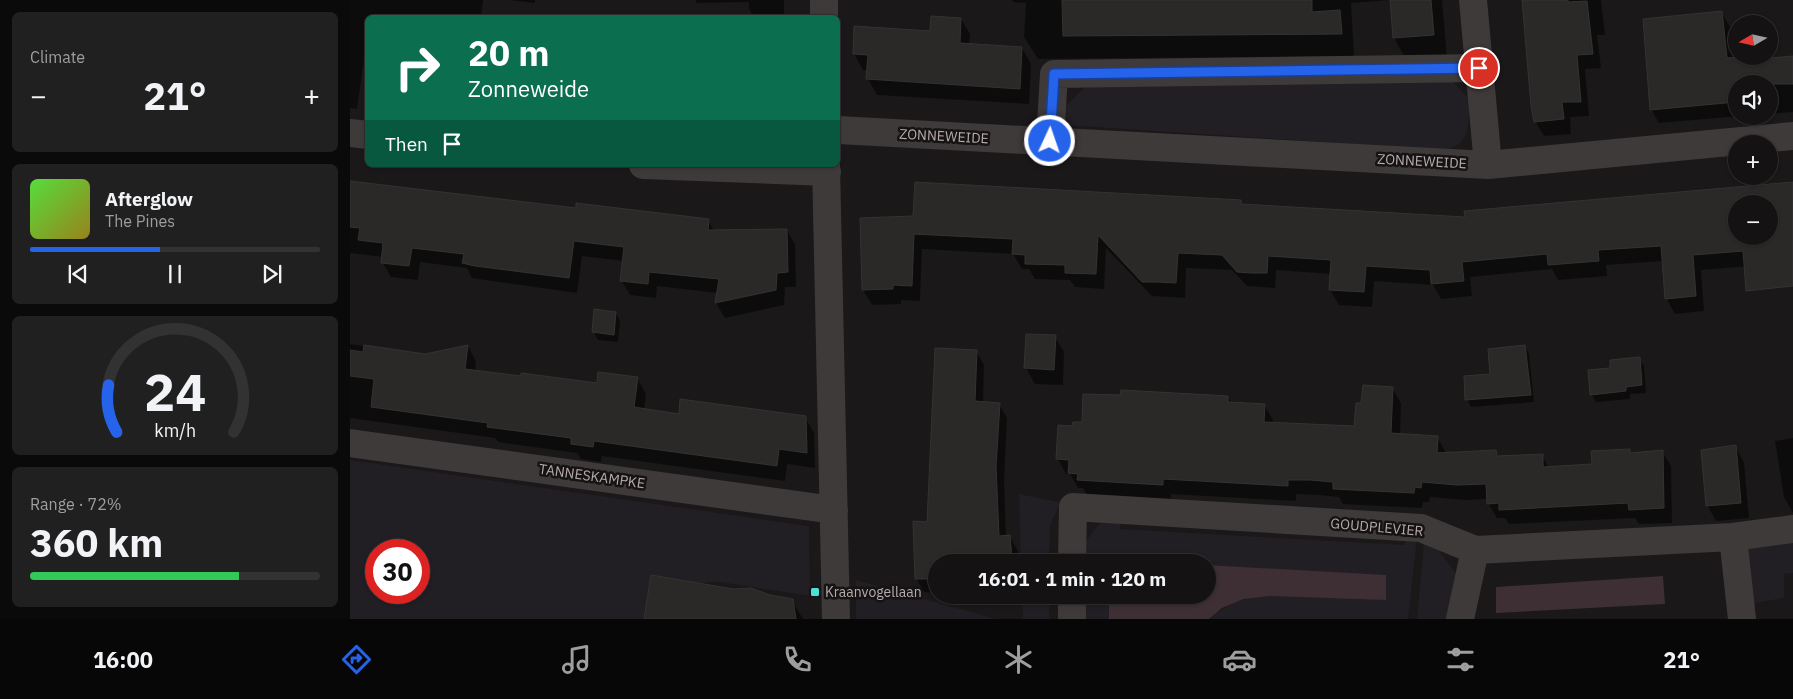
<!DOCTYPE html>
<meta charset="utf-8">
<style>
body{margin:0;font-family:"IBM Plex Sans",sans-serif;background:#212020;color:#f1f3f6;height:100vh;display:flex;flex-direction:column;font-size:19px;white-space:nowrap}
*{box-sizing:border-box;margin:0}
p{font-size:16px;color:#9d9e9f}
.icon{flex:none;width:28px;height:28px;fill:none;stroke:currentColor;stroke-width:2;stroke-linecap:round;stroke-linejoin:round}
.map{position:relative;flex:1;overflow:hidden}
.sheet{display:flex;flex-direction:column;gap:12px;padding:12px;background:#0b0a0a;width:350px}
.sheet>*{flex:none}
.hud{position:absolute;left:15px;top:15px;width:475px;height:152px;border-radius:8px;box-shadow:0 1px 4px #0004,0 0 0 1px #333232;background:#0b6e4f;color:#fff;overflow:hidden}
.needle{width:32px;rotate:261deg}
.tools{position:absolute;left:1378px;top:15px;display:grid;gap:10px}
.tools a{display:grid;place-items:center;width:50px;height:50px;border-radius:50%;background:#141212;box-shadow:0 1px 4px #0004,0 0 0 1px #333232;font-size:25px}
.speed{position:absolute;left:15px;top:539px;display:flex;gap:10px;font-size:25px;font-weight:700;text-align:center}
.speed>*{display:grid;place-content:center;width:65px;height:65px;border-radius:50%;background:#141212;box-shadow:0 1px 4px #0004,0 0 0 1px #333232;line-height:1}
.speed .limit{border:8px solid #d22;background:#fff;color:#111}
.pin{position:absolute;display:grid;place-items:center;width:42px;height:42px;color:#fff;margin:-21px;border:2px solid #fff;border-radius:50%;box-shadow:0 1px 5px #0007}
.me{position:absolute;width:55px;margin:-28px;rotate:3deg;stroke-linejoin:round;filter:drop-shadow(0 0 4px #0008)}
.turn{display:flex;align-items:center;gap:18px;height:105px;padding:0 20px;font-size:22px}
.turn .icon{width:65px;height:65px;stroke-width:2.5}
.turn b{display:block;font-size:35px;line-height:42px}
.then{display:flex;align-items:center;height:48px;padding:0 20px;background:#0003;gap:10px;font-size:19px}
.big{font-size:38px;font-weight:700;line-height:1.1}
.sheet .tile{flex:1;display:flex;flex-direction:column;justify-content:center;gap:8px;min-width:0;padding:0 18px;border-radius:8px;background:#212020}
.sheet .dial{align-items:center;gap:0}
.dial svg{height:130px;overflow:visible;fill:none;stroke:#333232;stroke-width:7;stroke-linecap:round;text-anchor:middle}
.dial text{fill:#f1f3f6;stroke:none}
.song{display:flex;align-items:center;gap:15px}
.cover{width:60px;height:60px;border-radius:8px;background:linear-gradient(135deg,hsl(110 70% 55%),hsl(50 70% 35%))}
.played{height:5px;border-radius:2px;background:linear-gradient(90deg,#2563eb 45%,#333232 45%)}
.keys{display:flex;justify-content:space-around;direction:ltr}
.heat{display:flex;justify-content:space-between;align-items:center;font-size:28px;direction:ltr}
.charge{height:8px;border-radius:4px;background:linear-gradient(90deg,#34c759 72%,#333232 0)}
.trip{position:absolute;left:578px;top:554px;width:288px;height:50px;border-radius:25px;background:#141212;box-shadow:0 1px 4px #0004,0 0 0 1px #333232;font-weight:700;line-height:50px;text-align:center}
.tabs{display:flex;height:80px;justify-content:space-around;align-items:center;background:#080707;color:#9d9e9f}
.tabs .icon{width:35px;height:35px}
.tabs .selected{color:#2563eb}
.tabs b{font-size:22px;color:#f1f3f6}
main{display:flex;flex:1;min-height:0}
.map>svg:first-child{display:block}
</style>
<main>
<section class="sheet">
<div class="tile"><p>Climate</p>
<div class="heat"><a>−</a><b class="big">21°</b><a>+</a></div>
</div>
<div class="tile">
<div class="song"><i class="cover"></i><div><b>Afterglow</b><p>The Pines</p></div></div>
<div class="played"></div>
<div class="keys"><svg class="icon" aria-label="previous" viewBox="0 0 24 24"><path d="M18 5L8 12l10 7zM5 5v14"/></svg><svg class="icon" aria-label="pause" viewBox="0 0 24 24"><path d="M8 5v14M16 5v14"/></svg><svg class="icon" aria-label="next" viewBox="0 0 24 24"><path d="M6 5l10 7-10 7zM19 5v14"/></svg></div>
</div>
<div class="tile dial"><svg viewBox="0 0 100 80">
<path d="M14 69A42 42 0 1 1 86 69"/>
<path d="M14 69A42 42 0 0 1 9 40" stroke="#2563eb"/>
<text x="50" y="56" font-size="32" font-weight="700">24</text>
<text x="50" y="72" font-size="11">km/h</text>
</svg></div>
<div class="tile"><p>Range · 72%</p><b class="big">360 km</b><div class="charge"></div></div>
</section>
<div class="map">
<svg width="1443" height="619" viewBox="0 0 1443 619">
<rect width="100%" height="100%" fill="#1a1818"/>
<path fill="#211e24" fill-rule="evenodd" d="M1102,81l18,19c-3,24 3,44 -25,50l-381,-25 -1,-16 26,-26z
M0,460l459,66 1,70 -90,-14 -21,1 -26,-4 -5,40h-318zM26,550h43v42h-43z
M669,494l49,10 -10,4 -8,17 -1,37h-28z
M762,519h8v10l285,16 1,-9 11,2 -9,81h-199c33,-28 63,-23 104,-23l-107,-31v-3l-79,-2 -4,2h-42v-15l17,-22z
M1443,538v35l-9,1v24l-42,7 -6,-59z
M1074,541l9,2 24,32 -8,44h-32z
M506,580l140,39h-140z
M672,595h27v24h-26z
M731,595h28v24h-28z"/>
<path fill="#3d2f33" d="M856,565l180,10v25l-116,-4 -26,3 -22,9 -13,11h-100v-24h97z
M1313,576l2,28 -169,9v-26z"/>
<path fill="#0007" fill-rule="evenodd" d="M0,0h133l-2,18h-113v28h-2l-9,63 -7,-1z
M160,0h25v3z
M345,0h89v18h-30l-5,-9v-7l-52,1z
M662,0h379l-40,3 3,53 -316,3 -14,-22 2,-34 -13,-1z
M1041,0h51l5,58 -40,3 -13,-23z
M1174,0h77l4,35h-8l4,33 -16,1 4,47 -19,1 1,17 -27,2 -9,-15z
M1372,13l8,14 3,31h6l2,4 52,-5v55l-24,2v-30h-33v32h4l-81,7 -8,-14z
M611,19l9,15 -1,11 53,3 9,16 -2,40 -152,-9 -9,-16v-9h-5l-9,-16 2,-26 76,4z
M0,182l227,27 131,11 6,11 73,-1 8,15 1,42h-11l-1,18 -59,13 -9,-15 2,-10 -61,-7 -1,12 -26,-3 -9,-15 3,-19 -42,-5 -5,37 -92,-13 -13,-2 -5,-10 -47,-6 -2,18 -27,-3 -9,-15 1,-5 -33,-4z
M1443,184v58l-42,24 -50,4 3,41 -29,3 -9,-16 -3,-37 -57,4 1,11 -49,4 -6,-11 -82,8 2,19 -31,3 -8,-14 -59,-4 -2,26 -33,-2 -9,-15 1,-16 -55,-4 -1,18 -28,-2 -15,-16 -46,-2 -1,30 -33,-2 -46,-48 -2,41 -29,-2 -5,-7 -35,-1 -6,-10h-7l-9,-15 -91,-5 -2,52 -19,-1v4l-29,1 -9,-15 -2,-71 379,-18 2,5 224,13zM1386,204h33v32h-33z
M266,313l4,8 -2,21 -20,-2 -4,-8z
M705,337l9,15 -1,33 -28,-1 -9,-16z
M0,344l75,11 43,-9 8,16 -1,9 123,13 39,-6 9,16 -2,16 36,5 125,2 9,16 1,35 -28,-4 -2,17 -183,-25 -1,6 -20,-3 -4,-6 -79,-11 -3,-4 -145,-20z
M1175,347l4,7 5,48 -63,5 -4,-8 24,-24z
M626,351l8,14 -1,37 16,2 8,14 -3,63 2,56h4l8,14v11h-82v31l-12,-1 -8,-14 13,-55z
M1289,359l5,7 2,27 -16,1v5l-34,3 -4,-7 20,-26z
M1042,388l9,15 -1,32 37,2 9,16 49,-2 4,6 43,-2 7,13 44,-3 36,-14 2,3 31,-3 9,15 1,57 -33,1 -4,-6 -126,6 -4,-6h-8l-9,-15v-4l-22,1 -36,-3 -1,5h-6l-1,6 -79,-4 -4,-7 -20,-2 -23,-1v7l-125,-7v6l-84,-5 -4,-7h-5l-8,-14h-4l-8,-15 16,-32 9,-3 145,-27 3,6 33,2 9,15v3l83,4 6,-22z
M1443,438v75l-9,-16 -9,-56z
M1385,446l9,16 5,56 -33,3 -9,-16z
M302,577l140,23 11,19h-158z"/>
<path fill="#2b2928" stroke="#353332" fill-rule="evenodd" d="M712,0h250v12l28,-2 2,24 -279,2z
M1040,0h41l3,35 -41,3z
M1172,0h46v2l19,-1 6,53 -16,1 4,47h-19l2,17 -30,3 -3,-16z
M1372,11l5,47 12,-1v4l54,-5v28h-57v18l-86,8 -7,-91z
M581,16l30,2 -1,25 62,4 -2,42 -154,-10 2,-24 -15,-1 1,-28 76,5z
M0,181l226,27v-5l133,16 -1,11 79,-1 1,43 -11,1 -1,17 -61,13 4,-24 -70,-7 -1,12 -28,-3 4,-34 -50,-6 -5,37 -94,-12 -13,-3 2,-9 -52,-6 -3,18 -28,-3 2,-20 -25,-3 2,-12 -10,-1z
M565,182l326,18v4l224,13 -1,-6 329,-29v104l-47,5 -3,-40 -50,4 3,41 -31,3 -4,-53 -63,4 1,11 -51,4 -1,-11 -85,8 2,19 -33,3 -1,-14 -64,-4 -2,26 -35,-2 2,-30 -63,-4 -1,17h-15l-15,-1 -15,-17 -44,-2 -2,30 -19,-1h-15l-44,-47 -2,39 -31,-1v-8l-40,-1v-9l-13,-1 1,-15 -99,-5 -2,52 -19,-1v4l-31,1 -2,-72 53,-2zM1386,204h33v32h-33z
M244,309l22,3 -2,23 -22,-3z
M676,334l30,1 -2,35 -30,-2z
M14,345l61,9 43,-9 -3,24 56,7v-3l76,10 1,-11 40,5 -4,30 45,7 1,-15 126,17 1,37 -28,-4 -2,17 -183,-25 -1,6 -22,-3v-6l-84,-11 1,-4 -117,-16 3,-28 -24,-3v-26l13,2z
M1175,345l6,50 -66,5 -1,-24 26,-2 -2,-25z
M585,348l42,2 -2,51 25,2 -4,63 3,70 11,-1 2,25h-76v19h-21l-2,-58 14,1z
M1290,357l2,28 -16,2v4l-36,4 -2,-25 22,-2v-8z
M1013,385l30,2 -2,46 47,3 -1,17 59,-3 1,6 46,-2v13l49,-3 -1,-13 39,-2v4l33,-3 1,58 -35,2 -1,-7 -129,7v-7l-12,1 -1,-20 -29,1 -35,-3 -1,6 -6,-1 -1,6 -81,-4v-7l-23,-2h-22v6l-125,-7v6l-86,-5 1,-6 -10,-1 1,-13 -13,-1 2,-34 14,1 1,-4h9l1,-28 37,1 1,-5 107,6v6l37,2 -1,18 90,4 2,-23h5z
M1386,445l5,58 -35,3 -5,-56z
M301,575l82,14 18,-1 19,7 23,4 3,20h-152z"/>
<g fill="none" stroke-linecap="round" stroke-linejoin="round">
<path stroke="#3e3a39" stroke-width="28" d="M474,0v18
M1123,0l15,165
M488,130l650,35 305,-29
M0,133l18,2
M700,141l4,-67 425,-6
M293,165l184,7
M476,165l10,454
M0,443l484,67
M1383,537l9,82
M722,562l1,-55 348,21 54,22 258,-13 60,-8
M722,619v-24
M1110,619l15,-69"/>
</g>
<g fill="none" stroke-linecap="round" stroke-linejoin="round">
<g stroke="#184099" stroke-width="12">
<path id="route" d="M700,141l4,-67 425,-6"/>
</g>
<use href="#route" stroke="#2563eb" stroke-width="9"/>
</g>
<rect fill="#47e3d5" stroke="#151313" stroke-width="2" x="460" y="587" width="10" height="10" rx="2.5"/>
<g text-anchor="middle" stroke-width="5" stroke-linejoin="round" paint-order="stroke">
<g font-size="14" fill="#b8abac" stroke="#151313">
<text transform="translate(594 136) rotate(3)" y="5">ZONNEWEIDE</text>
<text transform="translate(1072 161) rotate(3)" y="5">ZONNEWEIDE</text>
<text transform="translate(242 476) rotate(8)" y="5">TANNESKAMPKE</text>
<text transform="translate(1027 527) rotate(5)" y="5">GOUDPLEVIER</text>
</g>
<g font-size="14" fill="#b8abac" stroke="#151313" text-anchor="start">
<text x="475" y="597">Kraanvogellaan</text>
</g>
</g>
</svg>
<div class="tools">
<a><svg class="needle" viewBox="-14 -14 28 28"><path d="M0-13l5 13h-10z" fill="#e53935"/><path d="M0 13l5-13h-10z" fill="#9d9e9f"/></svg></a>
<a><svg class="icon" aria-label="sound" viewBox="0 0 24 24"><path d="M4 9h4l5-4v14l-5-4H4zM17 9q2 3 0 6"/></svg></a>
<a>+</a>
<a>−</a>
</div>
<div class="speed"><div class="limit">30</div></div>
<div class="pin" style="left:1129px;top:68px;background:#d93025"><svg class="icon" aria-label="arrive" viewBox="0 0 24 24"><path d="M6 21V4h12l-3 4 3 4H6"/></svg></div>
<svg class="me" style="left:700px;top:141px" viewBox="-20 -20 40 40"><circle r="17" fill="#2563eb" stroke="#fff" stroke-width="3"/><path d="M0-11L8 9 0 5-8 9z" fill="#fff"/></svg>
<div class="trip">16:01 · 1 min · 120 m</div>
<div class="hud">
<div class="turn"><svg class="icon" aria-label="right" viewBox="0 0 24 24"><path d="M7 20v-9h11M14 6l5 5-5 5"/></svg><div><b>20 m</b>Zonneweide</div></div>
<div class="then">Then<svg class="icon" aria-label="arrive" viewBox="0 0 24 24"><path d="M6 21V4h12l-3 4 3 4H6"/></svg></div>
</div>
</div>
</main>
<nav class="tabs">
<b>16:00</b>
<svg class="icon selected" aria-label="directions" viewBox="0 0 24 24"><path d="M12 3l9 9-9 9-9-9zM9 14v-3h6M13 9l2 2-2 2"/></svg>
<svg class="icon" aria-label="music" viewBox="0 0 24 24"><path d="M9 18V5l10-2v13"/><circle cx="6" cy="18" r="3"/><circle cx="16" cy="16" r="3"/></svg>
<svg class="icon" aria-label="phone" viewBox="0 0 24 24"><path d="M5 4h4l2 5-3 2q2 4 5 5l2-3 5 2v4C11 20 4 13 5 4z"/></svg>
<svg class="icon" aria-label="climate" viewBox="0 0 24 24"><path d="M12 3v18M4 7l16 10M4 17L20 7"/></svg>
<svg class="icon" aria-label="car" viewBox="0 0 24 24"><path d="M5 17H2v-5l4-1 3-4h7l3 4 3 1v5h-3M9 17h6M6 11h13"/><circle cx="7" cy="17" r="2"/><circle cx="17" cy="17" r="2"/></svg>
<svg class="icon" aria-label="filters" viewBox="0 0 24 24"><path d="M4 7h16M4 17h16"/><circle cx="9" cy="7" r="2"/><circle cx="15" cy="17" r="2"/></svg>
<b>21°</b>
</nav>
